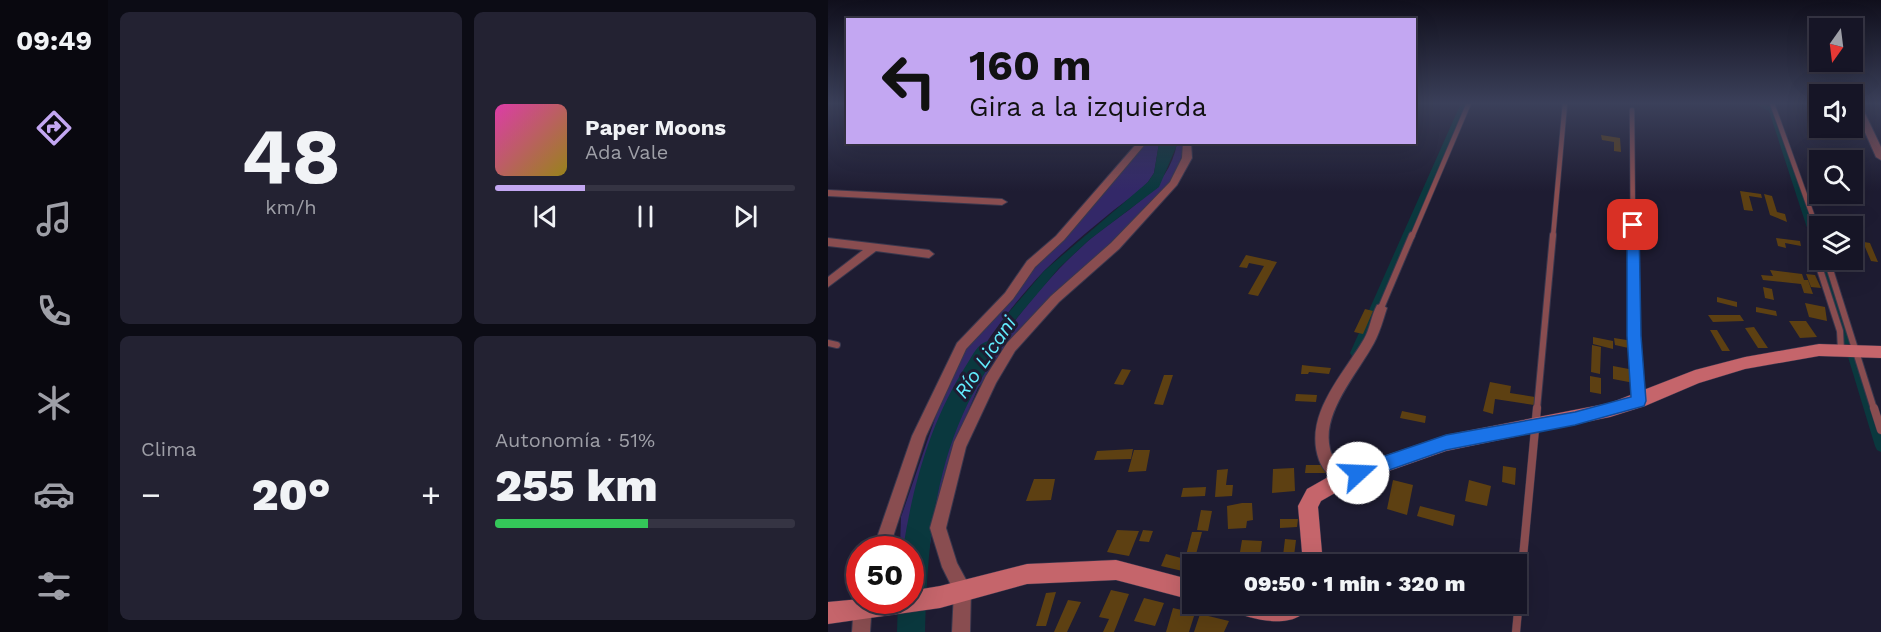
<!DOCTYPE html>
<html lang="es">
<meta charset="utf-8">
<style>
body{margin:0;font-family:"Work Sans",sans-serif;background:#232232;color:#f1f3f6;height:100vh;display:flex;flex-direction:column;font-size:22px;white-space:nowrap}
*{box-sizing:border-box;margin:0}
p{font-size:20px;color:#9e9fa7}
.icon{flex:none;width:33px;height:33px;fill:none;stroke:currentColor;stroke-width:2;stroke-linecap:round;stroke-linejoin:round}
.map{position:relative;flex:1;overflow:hidden}
.sheet{display:flex;flex-direction:column;gap:12px;padding:12px;background:#0c0c15;width:720px}
.sheet>*{flex:none}
.hud{position:absolute;left:18px;top:18px;width:570px;height:126px;border-radius:0px;box-shadow:0 6px 24px #0002,0 0 0 2px #353443;background:#c3a7f2;color:#111;overflow:hidden}
.needle{width:39px;rotate:194deg}
.fabs{position:absolute;left:981px;top:18px;display:grid;gap:12px}
.fabs a{display:grid;place-items:center;width:54px;height:54px;border-radius:0px;background:#161526;box-shadow:0 6px 24px #0002,0 0 0 2px #353443;font-size:30px}
.speed{position:absolute;left:18px;top:536px;display:flex;gap:12px;font-size:30px;font-weight:700;text-align:center}
.speed>*{display:grid;place-content:center;width:78px;height:78px;border-radius:50%;background:#161526;box-shadow:0 6px 24px #0002,0 0 0 2px #353443;line-height:1}
.speed .limit{border:9px solid #d22;background:#fff;color:#111}
.pin{position:absolute;display:grid;place-items:center;width:51px;height:51px;color:#fff;margin:-26px;border-radius:12px;box-shadow:0 3px 9px #0006}
.me{position:absolute;width:66px;margin:-33px;rotate:70deg;stroke-linejoin:round;filter:drop-shadow(0 0 4px #0008)}
.turn{display:flex;align-items:center;gap:21px;height:126px;padding:0 24px;font-size:27px}
.turn .icon{width:78px;height:78px;stroke-width:2.5}
.turn b{display:block;font-size:42px;line-height:51px}
.big{font-size:45px;font-weight:800;line-height:1.1}
.sheet .tile{flex:1;display:flex;flex-direction:column;justify-content:center;gap:9px;min-width:0;padding:0 21px;border-radius:9px;background:#232232}
.sheet .dial{align-items:center;gap:0}
.dial b{font-size:78px;line-height:1}
.song{display:flex;align-items:center;gap:18px}
.cover{width:72px;height:72px;border-radius:9px;background:linear-gradient(135deg,hsl(320 70% 55%),hsl(50 70% 35%))}
.played{height:6px;border-radius:3px;background:linear-gradient(90deg,#c3a7f2 30%,#353443 30%)}
.keys{display:flex;justify-content:space-around;direction:ltr}
.heat{display:flex;justify-content:space-between;align-items:center;font-size:33px;direction:ltr}
.charge{height:9px;border-radius:4px;background:linear-gradient(90deg,#34c759 51%,#353443 0)}
.sheet .tiles{flex:1;display:grid;gap:12px;grid-template-columns:repeat(2,1fr)}
.trip{position:absolute;left:354px;top:554px;width:345px;height:60px;border-radius:0px;background:#161526;box-shadow:0 6px 24px #0002,0 0 0 2px #353443;font-weight:800;line-height:60px;text-align:center}
main{display:flex;flex:1;min-height:0}
.dock{display:flex;flex-direction:column;width:108px;justify-content:space-around;align-items:center;background:#09080f;color:#9e9fa7}
.dock .icon{width:42px;height:42px}
.dock .on{color:#c3a7f2}
.dock b{font-size:27px;color:#f1f3f6}
.map>svg:first-child{display:block}
</style>
<main>
<nav class="dock">
<b>09:49</b>
<svg class="icon on" aria-label="directions" viewBox="0 0 24 24"><path d="M12 3l9 9-9 9-9-9zM9 14v-3h6M13 9l2 2-2 2"/></svg>
<svg class="icon" aria-label="music" viewBox="0 0 24 24"><path d="M9 18V5l10-2v13"/><circle cx="6" cy="18" r="3"/><circle cx="16" cy="16" r="3"/></svg>
<svg class="icon" aria-label="phone" viewBox="0 0 24 24"><path d="M5 4h4l2 5-3 2q2 4 5 5l2-3 5 2v4C11 20 4 13 5 4z"/></svg>
<svg class="icon" aria-label="climate" viewBox="0 0 24 24"><path d="M12 3v18M4 7l16 10M4 17L20 7"/></svg>
<svg class="icon" aria-label="car" viewBox="0 0 24 24"><path d="M5 17H2v-5l4-1 3-4h7l3 4 3 1v5h-3M9 17h6M6 11h13"/><circle cx="7" cy="17" r="2"/><circle cx="17" cy="17" r="2"/></svg>
<svg class="icon" aria-label="filters" viewBox="0 0 24 24"><path d="M4 7h16M4 17h16"/><circle cx="9" cy="7" r="2"/><circle cx="15" cy="17" r="2"/></svg>
</nav>
<section class="sheet">
<div class="tiles">
<div class="tile dial"><b>48</b><p>km/h</p></div>
<div class="tile">
<div class="song"><i class="cover"></i><div><b>Paper Moons</b><p>Ada Vale</p></div></div>
<div class="played"></div>
<div class="keys"><svg class="icon" aria-label="previous" viewBox="0 0 24 24"><path d="M18 5L8 12l10 7zM5 5v14"/></svg><svg class="icon" aria-label="pause" viewBox="0 0 24 24"><path d="M8 5v14M16 5v14"/></svg><svg class="icon" aria-label="next" viewBox="0 0 24 24"><path d="M6 5l10 7-10 7zM19 5v14"/></svg></div>
</div>
<div class="tile"><p>Clima</p>
<div class="heat"><a>−</a><b class="big">20°</b><a>+</a></div>
</div>
<div class="tile"><p>Autonomía · 51%</p><b class="big">255 km</b><div class="charge"></div></div>
</div>
</section>
<div class="map">
<svg width="1053" height="632" viewBox="0 0 1053 632">
<rect width="100%" height="100%" fill="#1e1c32"/>
<path fill="#332868" d="M318,143h13l-5,30 -6,9c-12,13 -26,21 -39,32 -22,18 -45,37 -65,57 -75,79 -121,171 -139,278h-5l1,-32 36,-104 28,-63 48,-61z
M349,143h5v12l-8,23 -69,71 -64,58 -63,81 -23,54 -17,60 -14,74c7,-55 13,-109 32,-161 12,-31 40,-71 61,-97 21,-27 45,-54 71,-77 34,-29 81,-50 89,-98z"/>
<path fill="#0a383e" d="M331,143h18v2l-18,42 -70,53 -30,28 -85,101 30,-51 40,-47 104,-89 6,-9z"/>
<g fill="none" stroke-linecap="round" stroke-linejoin="round">
<path fill="#0a383e" fill-rule="evenodd" d="M633,103h8l-107,250 -2,3h-8l-2,-3z
M925,103h10l13,7 44,130v20h6l24,69 1,12 -1,3h-8l-2,-15 -71,-218z
M1026,353l4,1 2,3 21,69v26l-4,-2 -2,-4 -27,-89 2,-3z"/>
<path fill="#0a383e" fill-rule="evenodd" d="M160,341l7,2 3,6c-11,22 -25,42 -35,65 -31,69 -36,144 -38,218h-28l1,-32h12v-51h-7c10,-65 28,-129 64,-185 6,-9 10,-20 21,-23z"/>
</g>
<path fill="#5d4012" d="M1010,128l13,1 4,8 -13,-2z
M773,135l19,3 1,14 -7,-1v-9l-12,-2z
M912,191l21,3 1,4 -13,-2 4,15 -9,-1z
M936,194l8,2 5,16 8,2 2,8 -17,-7z
M948,238l24,3 1,5 -16,-3 1,5 -8,-2z
M1024,240l18,3 8,19 -7,-1 -6,-14 -13,-2z
M418,255l31,7 -19,34 -10,-2 16,-28 -15,-3 -2,5 -8,-1z
M942,270l32,4 2,6h4l5,14 -9,-1 -3,-9 -38,-4 -2,-5 12,1z
M978,274l9,1 6,13 -10,-1z
M935,287l9,2 2,11 -9,-2z
M889,297l20,5v5l-20,-5z
M977,303l20,4 2,14 -18,-4z
M928,307l20,4 1,5 -21,-4z
M537,309l8,2 -10,23 -9,-2z
M880,315h32l4,6 -31,1z
M961,321h17l11,16 -17,1z
M926,327l14,21h-10l-13,-20z
M882,330h7l13,21h-8z
M765,337l20,4v8l-20,-5z
M786,338l19,3v8l-18,-4z
M764,345l9,2 -1,27 -9,-2z
M474,365l8,1 21,2 -2,6 -20,-2 -1,2h-7z
M785,366l21,4v13l-21,-4z
M294,369l9,1 -8,15 -9,-1z
M336,375h9l-10,30 -9,-1z
M762,376l11,2v16l-11,-2z
M662,382l21,4 -1,7 25,4 -1,8 -39,-6 -2,15 -10,-3z
M468,394l21,1 -1,7 -21,-1z
M574,411l24,5 -1,7 -25,-5z
M305,449l-2,10 -37,1 3,-9z
M306,450h16l-4,21 -18,1z
M478,465h23l1,8h-25z
M675,466l13,2 -1,17 -13,-3z
M466,468l1,23 -23,2 1,-24z
M400,469l-2,16h7l-1,11 -17,1 2,-27z
M206,479h21l-4,21 -25,1z
M565,480l20,5 -6,30 -20,-6z
M641,480l22,6 -4,20 -22,-5z
M378,487l-1,9 -24,1 2,-9z
M414,503h10l1,17 -6,1 -1,7 -18,1 -1,-23z
M592,506l35,9 -2,11 -36,-10z
M373,510l11,1 -4,20 -11,-1z
M452,519h18l-1,8 -17,1z
M289,530l22,1 -10,25 -22,-4z
M315,530l10,1 -4,11 -10,-1z
M364,532h10l-11,41 -30,-7 5,-12 19,5z
M457,539l11,1 -3,24h-11z
M414,540l20,1 -3,23h-21z
M283,590l18,4 -15,38h-11l6,-13 -10,-2z
M228,592l-10,34h-10l10,-33z
M316,598l20,5 -9,23 -21,-5z
M240,600l13,2 -14,30h-13z
M345,608l22,5 -6,19h-23z
M372,614l29,7 -5,11h-30z"/>
<g fill="none" stroke-linecap="round" stroke-linejoin="round">
<g stroke="#39374d" stroke-width="6">
<path id="service-far2" d="M944,103l48,134
M804,110l1,127
M584,237l57,-134
M725,237l12,-134"/>
</g>
<g stroke="#39374d" stroke-width="8">
<path id="service-far1" d="M805,235l5,165
M991,235l1,3
M985,248l27,83 1,19
M999,260l47,149
M553,308l31,-73
M0,343l9,2
M709,409l16,-174"/>
</g>
<g stroke="#39374d" stroke-width="9">
<path id="service" d="M1046,408l7,22
M688,632l21,-224"/>
</g>
<g stroke="#39374d" stroke-width="2">
<path id="minor" d="M1024,103h8l21,44v13l-5,-3z
M310,142h9l-83,98 -29,27 -22,32 -47,50 -40,87 -37,113h-16l39,-113 45,-93 48,-50 22,-32 29,-25z
M355,142h8l1,16 -15,27 -58,64 -60,53 -44,49 -19,32 -30,64 -20,81 11,35 14,26 -1,43h-18l2,-41 -12,-24 -12,-39 24,-86 32,-66 21,-33 44,-47 60,-53 59,-61 12,-24z
M0,190l174,9 5,3 -5,3 -174,-9z
M0,238l101,12 5,4 -5,4 -53,-7 -48,36v-10l35,-27 -35,-4z
M553,304l6,4c-4,12 -7,24 -13,35 -16,30 -53,70 -44,106 3,14 16,17 21,29l-2,5 -5,2c-11,-4 -21,-14 -25,-25 -16,-45 24,-85 45,-121 6,-10 7,-23 13,-34z
M32,597v3h10l2,4 -2,28h-18l2,-28z"/>
</g>
<g stroke="#39374d" stroke-width="1">
<path id="secondary" d="M991,344l62,2v12l-62,-2 -74,13 -46,14 -54,23 -35,11 -164,34 -97,34 -28,16 -3,6 5,57h-20l-5,-58 9,-17 30,-17 109,-37 164,-32 85,-33 50,-13z
M288,560l76,20v20l-76,-20 -89,4 -87,24 -112,16v-22l32,-3 50,1v-9l30,-5 87,-22z
M400,603h83c-13,29 -57,17 -80,8z"/>
</g>
<use href="#service-far2" stroke="#894d50" stroke-width="4.5"/>
<use href="#service-far1" stroke="#894d50" stroke-width="6"/>
<use href="#service" stroke="#894d50" stroke-width="8"/>
<use href="#minor" fill="#894d50" fill-rule="evenodd"/>
<use href="#secondary" fill="#c5656b" fill-rule="evenodd"/>
</g>
<linearGradient id="sky" x2="0" y2="1"><stop stop-color="#100f1c"/><stop offset="0.54" stop-color="#3b405a"/><stop offset="1" stop-color="#3b405a" stop-opacity="0"/></linearGradient>
<rect width="1053" height="191" fill="url(#sky)"/>
<path fill="#1a73e8" stroke="#114b97" stroke-width="1.5" d="M805,221l6,4 2,111 5,65 -2,5 -69,19 -129,25 -88,31 -6,-2 -3,-6 3,-6 94,-32 129,-23 56,-15 -4,-61v-111z"/>
<g text-anchor="middle" stroke-width="6" stroke-linejoin="round" paint-order="stroke">
<g font-size="20" font-style="italic" fill="#62edfe" stroke="#1e1c32">
<text transform="translate(157 357) rotate(-56)" y="7">Río Licani</text>
</g>
</g>
</svg>
<div class="fabs">
<a><svg class="needle" viewBox="-14 -14 28 28"><path d="M0-13l5 13h-10z" fill="#e53935"/><path d="M0 13l5-13h-10z" fill="#9e9fa7"/></svg></a>
<a><svg class="icon" aria-label="sound" viewBox="0 0 24 24"><path d="M4 9h4l5-4v14l-5-4H4zM17 9q2 3 0 6"/></svg></a>
<a><svg class="icon" aria-label="search" viewBox="0 0 24 24"><circle cx="10" cy="10" r="6"/><path d="M15 15l6 6"/></svg></a>
<a><svg class="icon" aria-label="layers" viewBox="0 0 24 24"><path d="M12 4l9 5-9 5-9-5zM3 14l9 5 9-5"/></svg></a>
</div>
<div class="speed"><div class="limit">50</div></div>
<div class="pin" style="left:805px;top:225px;background:#d93025"><svg class="icon" aria-label="arrive" viewBox="0 0 24 24"><path d="M6 21V4h12l-3 4 3 4H6"/></svg></div>
<svg class="me" style="left:530px;top:473px" viewBox="-20 -20 40 40"><circle r="19" fill="#fff"/><path d="M0-13L10 11 0 6-10 11z" fill="#1a73e8"/></svg>
<div class="trip">09:50 · 1 min · 320 m</div>
<div class="hud">
<div class="turn"><svg class="icon" aria-label="left" viewBox="0 0 24 24"><path d="M17 20v-9H6M10 6l-5 5 5 5"/></svg><div><b>160 m</b>Gira a la izquierda</div></div>
</div>
</div>
</main>
